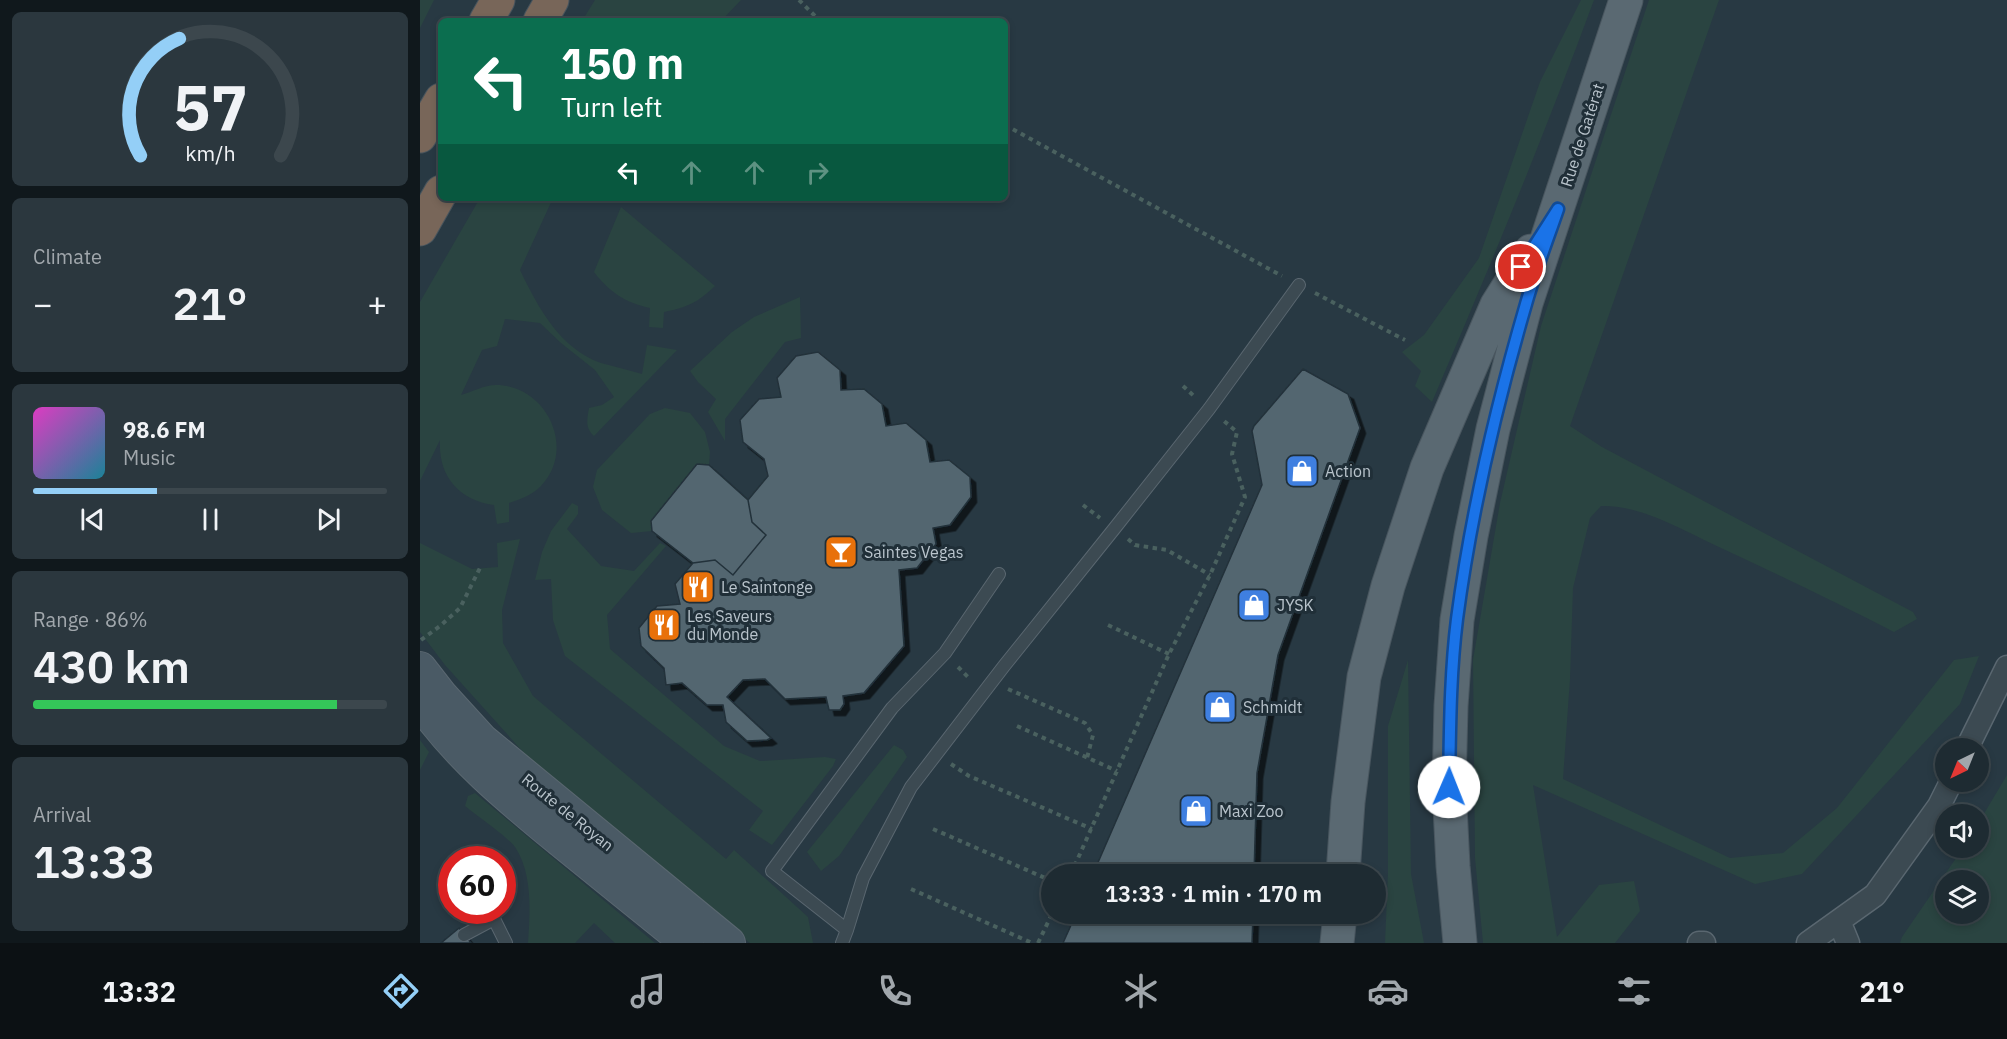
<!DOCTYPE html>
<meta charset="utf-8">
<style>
body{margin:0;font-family:"IBM Plex Sans",sans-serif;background:#2b373e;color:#f1f3f6;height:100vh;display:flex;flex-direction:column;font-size:22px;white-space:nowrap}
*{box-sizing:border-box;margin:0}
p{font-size:20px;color:#a1a7ac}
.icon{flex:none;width:33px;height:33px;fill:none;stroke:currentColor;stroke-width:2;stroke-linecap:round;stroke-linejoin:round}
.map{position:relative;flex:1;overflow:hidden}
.drawer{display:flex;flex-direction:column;gap:12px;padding:12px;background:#10181c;width:420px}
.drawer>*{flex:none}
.top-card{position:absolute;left:18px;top:18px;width:570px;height:183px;border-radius:9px;box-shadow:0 3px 9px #0003,0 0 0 2px #3c474d;background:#0b6e4f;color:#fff;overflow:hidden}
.needle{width:39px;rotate:223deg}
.buttons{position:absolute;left:1515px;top:738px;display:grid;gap:12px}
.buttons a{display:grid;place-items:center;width:54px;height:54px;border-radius:50%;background:#1e2b32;box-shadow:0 3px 9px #0003,0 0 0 2px #3c474d;font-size:30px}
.speed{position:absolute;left:18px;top:846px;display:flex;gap:12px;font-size:30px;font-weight:700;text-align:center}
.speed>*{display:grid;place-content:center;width:78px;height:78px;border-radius:50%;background:#1e2b32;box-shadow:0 3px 9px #0003,0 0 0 2px #3c474d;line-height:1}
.speed .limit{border:9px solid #d22;background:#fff;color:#111}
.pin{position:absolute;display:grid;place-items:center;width:51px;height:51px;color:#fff;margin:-26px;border:3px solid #fff;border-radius:50%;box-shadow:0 2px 6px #0007}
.me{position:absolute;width:66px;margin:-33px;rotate:1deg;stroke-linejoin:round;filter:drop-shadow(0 0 4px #0008)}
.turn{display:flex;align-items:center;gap:21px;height:126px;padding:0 24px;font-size:27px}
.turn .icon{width:78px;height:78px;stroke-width:2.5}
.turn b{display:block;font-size:42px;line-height:51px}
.lanes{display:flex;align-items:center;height:57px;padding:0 24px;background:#0003;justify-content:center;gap:30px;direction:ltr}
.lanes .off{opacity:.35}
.big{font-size:45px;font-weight:600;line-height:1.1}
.drawer .tile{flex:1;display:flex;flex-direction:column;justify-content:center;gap:9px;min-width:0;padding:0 21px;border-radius:9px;background:#2b373e}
.drawer .dial{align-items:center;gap:0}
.dial svg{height:156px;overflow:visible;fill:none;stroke:#3c474d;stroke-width:7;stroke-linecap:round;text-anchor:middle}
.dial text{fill:#f1f3f6;stroke:none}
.song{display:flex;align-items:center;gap:18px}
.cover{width:72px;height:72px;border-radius:9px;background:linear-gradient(135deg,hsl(310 70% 55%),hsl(190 70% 35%))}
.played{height:6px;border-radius:3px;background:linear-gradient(90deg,#94cff7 35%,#3c474d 35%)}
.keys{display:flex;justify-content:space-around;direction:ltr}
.heat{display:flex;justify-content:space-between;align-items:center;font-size:33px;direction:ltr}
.charge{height:9px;border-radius:4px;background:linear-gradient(90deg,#34c759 86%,#3c474d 0)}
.trip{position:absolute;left:621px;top:864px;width:345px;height:60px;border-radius:30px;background:#1e2b32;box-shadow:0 3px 9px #0003,0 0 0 2px #3c474d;font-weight:600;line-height:60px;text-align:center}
.tab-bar{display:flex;height:96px;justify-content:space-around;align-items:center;background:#0c1114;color:#a1a7ac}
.tab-bar .icon{width:42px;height:42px}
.tab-bar .active{color:#94cff7}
.tab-bar b{font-size:27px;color:#f1f3f6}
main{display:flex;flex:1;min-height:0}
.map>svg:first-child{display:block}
</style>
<main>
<section class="drawer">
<div class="tile dial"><svg viewBox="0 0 100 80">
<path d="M14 69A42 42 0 1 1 86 69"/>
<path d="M14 69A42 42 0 0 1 34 9" stroke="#94cff7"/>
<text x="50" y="56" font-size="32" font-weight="700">57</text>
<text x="50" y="72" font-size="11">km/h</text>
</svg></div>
<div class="tile"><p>Climate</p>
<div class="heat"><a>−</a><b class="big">21°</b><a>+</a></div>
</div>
<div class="tile">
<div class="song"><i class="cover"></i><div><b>98.6 FM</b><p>Music</p></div></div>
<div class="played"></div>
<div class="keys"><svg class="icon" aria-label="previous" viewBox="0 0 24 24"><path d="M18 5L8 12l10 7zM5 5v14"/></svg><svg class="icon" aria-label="pause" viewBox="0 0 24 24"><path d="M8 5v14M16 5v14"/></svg><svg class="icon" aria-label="next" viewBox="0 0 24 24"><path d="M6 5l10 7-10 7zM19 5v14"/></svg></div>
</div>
<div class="tile"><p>Range · 86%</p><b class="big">430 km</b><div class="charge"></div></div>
<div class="tile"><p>Arrival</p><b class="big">13:33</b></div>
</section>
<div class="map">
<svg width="1587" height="943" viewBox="0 0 1587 943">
<defs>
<filter id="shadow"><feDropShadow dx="5.5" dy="5.5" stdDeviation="0" flood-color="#0009"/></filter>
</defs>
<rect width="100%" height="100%" fill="#283943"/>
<path fill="#2a4441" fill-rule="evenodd" d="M0,0h14l-14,28z
M175,0h146l-20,21h-139z
M1161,0h13c-50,136 -105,269 -162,402l-17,-16 6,-15 -19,-19 22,-17 55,-77 61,-176z
M1229,0h70l-149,426 32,21 311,165 4,7 -23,13c-57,-29 -115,-57 -173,-84 -37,-17 -79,-43 -120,-42l-11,12 -17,70 -3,91 -7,100 167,79 53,-5 54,-45 117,-148 25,-4 -19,48 -158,170 -47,10 -222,-99 24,152 42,-52 35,-4 6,30 -25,32h-132l-8,-85 -2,-198 27,-157 41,-177z
M60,198h73l-33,72c18,37 39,78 81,93 14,4 28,7 41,11l5,-29 30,5 -83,86c-9,-8 -7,-16 -5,-28l13,-3 12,-8 -19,-27 -34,-27 -21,-20 -35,-4 -8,27 -15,4 -21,45c11,-3 23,-10 35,-10 50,0 81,63 45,101 -9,9 -20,13 -32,17v19l-12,2 -3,-19c-36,-5 -56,-30 -54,-65l-20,41v-179z
M201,207l94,79c-18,17 -27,21 -51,26l-1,16 -14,-1 1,-19c-24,-5 -41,-16 -56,-36z
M380,297l1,41 -16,4 -60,77v22l-17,-29 8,-13 -18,-17 -8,-11 42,-39 22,-15z
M245,408l25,5 15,19 5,20 -1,13h-12l-45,56v10l-21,2 -29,-23 -9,-23 4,-17 53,-56z
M152,503l6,3v8l-11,15 34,37 33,5 26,-28 6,3 -59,69 3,34 114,97 36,15 65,-4 11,2 -3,7 -61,79 -23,-15 14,-19 -198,-155 -12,-36 -2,-41 -16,1 7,-28 9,-21z
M100,539l-18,71 1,33 30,53 193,163 8,-9 74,67 5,26h-63l-208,-170 -97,-108 -25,-33v-89l52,26 26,-2 -1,-24z
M988,660l3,214 13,69h-39l3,-70v-147z
M0,740l9,12 -9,18z
M474,745l9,5 4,7 -68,99 -18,15 -14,-19z
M1587,775v168h-107l2,-6 61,-89h15l1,-26zM1526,880h32v34h-32z
M55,793l180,150h-40l-21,-20 -19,20h-47c2,-30 5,-69 -13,-96 -6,-9 -39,-32 -50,-41l3,-10z"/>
<path fill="#536670" stroke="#23313a" stroke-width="1.5" filter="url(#shadow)" d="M398,352l22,18 1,20 23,-1 18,15 4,22 20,-3 20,17 4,22 19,-2 21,17 1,20 -21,28 -17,3 3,16 -19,24 -18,2 5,76 -40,47 -21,3 1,8 -4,6h-11l-3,-13 -41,2 -20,-20 -22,1 -16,17 44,41 -4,2 -20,1 -21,-19 -3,-17h-16l-25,-22 -16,2 -2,-17 -23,-22 -2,-18 18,-22 23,-2 -5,-20 18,-21 22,-3 18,15 33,-40 -14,-13 -4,-22 20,-24 -4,-17 -21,-17 -3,-22 19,-21 22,-2 -4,-19 19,-22z
M883,369l45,25 12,34 -82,227 -21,118 -3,101h-161l169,-389 -10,-54 2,-5z
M277,464l12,1 39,35 4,22 14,13 -33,40 -18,-15 -22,3 -41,-32 -1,-10z
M656,914h177l-1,29h-189z
M39,928l12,15h-30z"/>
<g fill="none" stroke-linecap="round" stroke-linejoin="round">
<g stroke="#5a6770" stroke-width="14">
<path id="lane" d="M427,930l16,-52 48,-91 93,-121 110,-137 95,-120 90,-124
M44,935l30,-16 12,24
M422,943l5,-13 -75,-59 120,-163 53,-55 54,-79"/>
</g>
<g stroke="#5a6770" stroke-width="25">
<path id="street" d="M1547,748l40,-81
M1419,921l9,22
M1279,943h5
M1388,943l67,-48 64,-89 12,-24"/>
</g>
<g stroke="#5a6770" stroke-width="34">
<path id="secondary" d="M0,668l21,27 41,45 247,203
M0,702c38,55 91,98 142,140 42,34 83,67 125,101"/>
</g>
<g stroke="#49565f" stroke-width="35">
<path id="primary" d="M923,874l5,-72 16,-125 24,-91 39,-118 70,-163 34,-54
M917,943l3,-29
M1040,943l-7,-77 -4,-79 2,-81 6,-86 14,-84 22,-107 33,-126 100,-303"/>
</g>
<g stroke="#47545d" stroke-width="35">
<path id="highway" d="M66,21l12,-21
M120,21l12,-21
M0,136l21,-36
M0,229l21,-37"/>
</g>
<path stroke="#4a615f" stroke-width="4" stroke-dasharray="4.5 4.5" stroke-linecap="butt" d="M379,0l21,21
M585,125l277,151
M895,293l90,47
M763,386l12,11
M663,505l17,13
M708,539l7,6 32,5 43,25
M688,625l61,29
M1,640l19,-14 20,-18 20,-40
M538,667l12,12
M588,689l77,34 8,12 -6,23
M597,726l100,45
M531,764l18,12 123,53
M513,829l119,52
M651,874l98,-220 41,-79 35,-78 -13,-43 5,-22 -13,-11
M491,889l121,54
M618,943l14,-29"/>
<use href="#lane" stroke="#3c4a52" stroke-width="12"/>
<use href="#street" stroke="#3c4a52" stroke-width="22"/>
<use href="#secondary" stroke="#4a5a65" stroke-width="32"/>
<use href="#primary" stroke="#5a6972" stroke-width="33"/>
<use href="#highway" stroke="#786659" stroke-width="33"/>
</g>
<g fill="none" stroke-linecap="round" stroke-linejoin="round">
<g stroke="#114b97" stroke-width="15">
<path id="route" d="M1029,787c1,-56 1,-112 8,-168 14,-106 39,-212 69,-315 9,-32 21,-63 32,-95l-37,58"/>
</g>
<use href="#route" stroke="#1a73e8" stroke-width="10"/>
</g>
<defs>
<g id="shop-square" transform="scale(1.725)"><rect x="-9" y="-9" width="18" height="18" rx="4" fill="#3f7fe0" stroke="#202f38"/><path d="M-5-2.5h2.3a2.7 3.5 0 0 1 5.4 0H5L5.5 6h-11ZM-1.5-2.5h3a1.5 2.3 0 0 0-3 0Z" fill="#fff"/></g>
<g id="bar-square" transform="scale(1.725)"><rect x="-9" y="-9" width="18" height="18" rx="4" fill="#e8710a" stroke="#202f38"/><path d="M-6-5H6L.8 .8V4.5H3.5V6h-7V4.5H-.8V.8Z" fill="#fff"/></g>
<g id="restaurant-square" transform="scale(1.725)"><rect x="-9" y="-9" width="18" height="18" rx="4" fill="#e8710a" stroke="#202f38"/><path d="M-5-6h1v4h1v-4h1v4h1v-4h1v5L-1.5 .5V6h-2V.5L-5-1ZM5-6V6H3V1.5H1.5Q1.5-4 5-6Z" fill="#fff"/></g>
</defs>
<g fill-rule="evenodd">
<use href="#shop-square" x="882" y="471"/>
<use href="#bar-square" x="421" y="552"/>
<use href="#restaurant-square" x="278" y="587"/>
<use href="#shop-square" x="834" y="605"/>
<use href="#restaurant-square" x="244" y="625"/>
<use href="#shop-square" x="800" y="707"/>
<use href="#shop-square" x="776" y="811"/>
</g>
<g text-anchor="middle" stroke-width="6" stroke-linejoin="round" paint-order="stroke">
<g font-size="16" fill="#b9c4cc" stroke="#202f38">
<text transform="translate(1162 135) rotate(-72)" y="6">Rue de Gatérat</text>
<text transform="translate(148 812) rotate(39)" y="6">Route de Royan</text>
</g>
<g font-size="16" fill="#b9c4cc" stroke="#202f38" text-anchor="start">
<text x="905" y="477">Action</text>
<text x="444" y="558">Saintes Vegas</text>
<text x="301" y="593">Le Saintonge</text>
<text x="857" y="611">JYSK</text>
<text x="267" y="622">Les Saveurs<tspan x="267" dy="18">du Monde</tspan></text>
<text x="823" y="713">Schmidt</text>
<text x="799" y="817">Maxi Zoo</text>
</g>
</g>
</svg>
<div class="buttons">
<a><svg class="needle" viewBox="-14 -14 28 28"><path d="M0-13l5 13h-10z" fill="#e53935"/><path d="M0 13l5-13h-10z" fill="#a1a7ac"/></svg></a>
<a><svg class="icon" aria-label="sound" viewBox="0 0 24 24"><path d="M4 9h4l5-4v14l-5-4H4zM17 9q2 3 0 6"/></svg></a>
<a><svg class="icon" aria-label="layers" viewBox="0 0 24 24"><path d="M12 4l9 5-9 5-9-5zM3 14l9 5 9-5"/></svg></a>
</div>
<div class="speed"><div class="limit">60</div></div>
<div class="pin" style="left:1101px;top:267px;background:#d93025"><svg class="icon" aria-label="arrive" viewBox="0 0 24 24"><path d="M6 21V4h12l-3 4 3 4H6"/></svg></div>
<svg class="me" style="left:1029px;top:787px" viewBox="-20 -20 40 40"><circle r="19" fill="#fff"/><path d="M0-13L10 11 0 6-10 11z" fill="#1a73e8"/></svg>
<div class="trip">13:33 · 1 min · 170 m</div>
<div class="top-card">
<div class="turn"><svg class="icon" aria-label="left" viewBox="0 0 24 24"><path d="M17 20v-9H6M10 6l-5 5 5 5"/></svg><div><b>150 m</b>Turn left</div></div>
<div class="lanes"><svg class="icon" aria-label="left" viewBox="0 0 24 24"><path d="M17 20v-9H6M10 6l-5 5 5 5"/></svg><svg class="icon off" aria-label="ahead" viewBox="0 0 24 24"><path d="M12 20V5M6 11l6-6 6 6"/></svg><svg class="icon off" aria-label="ahead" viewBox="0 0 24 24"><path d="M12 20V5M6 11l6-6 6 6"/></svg><svg class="icon off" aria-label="right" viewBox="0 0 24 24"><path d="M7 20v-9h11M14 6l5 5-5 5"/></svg></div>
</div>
</div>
</main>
<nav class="tab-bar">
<b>13:32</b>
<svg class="icon active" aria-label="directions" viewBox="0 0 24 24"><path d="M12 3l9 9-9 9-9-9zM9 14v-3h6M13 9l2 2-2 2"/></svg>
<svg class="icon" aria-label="music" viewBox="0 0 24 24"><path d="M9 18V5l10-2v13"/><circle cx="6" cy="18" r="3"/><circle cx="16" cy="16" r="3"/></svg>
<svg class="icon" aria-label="phone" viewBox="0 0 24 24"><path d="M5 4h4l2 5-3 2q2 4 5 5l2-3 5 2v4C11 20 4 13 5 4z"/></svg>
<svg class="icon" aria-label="climate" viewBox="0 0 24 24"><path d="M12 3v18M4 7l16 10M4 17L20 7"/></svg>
<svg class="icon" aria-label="car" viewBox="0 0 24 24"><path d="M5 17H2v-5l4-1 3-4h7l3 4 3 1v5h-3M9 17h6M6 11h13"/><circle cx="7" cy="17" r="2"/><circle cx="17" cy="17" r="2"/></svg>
<svg class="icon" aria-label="filters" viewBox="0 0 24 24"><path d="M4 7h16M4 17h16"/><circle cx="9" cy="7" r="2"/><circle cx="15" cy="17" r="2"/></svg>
<b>21°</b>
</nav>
